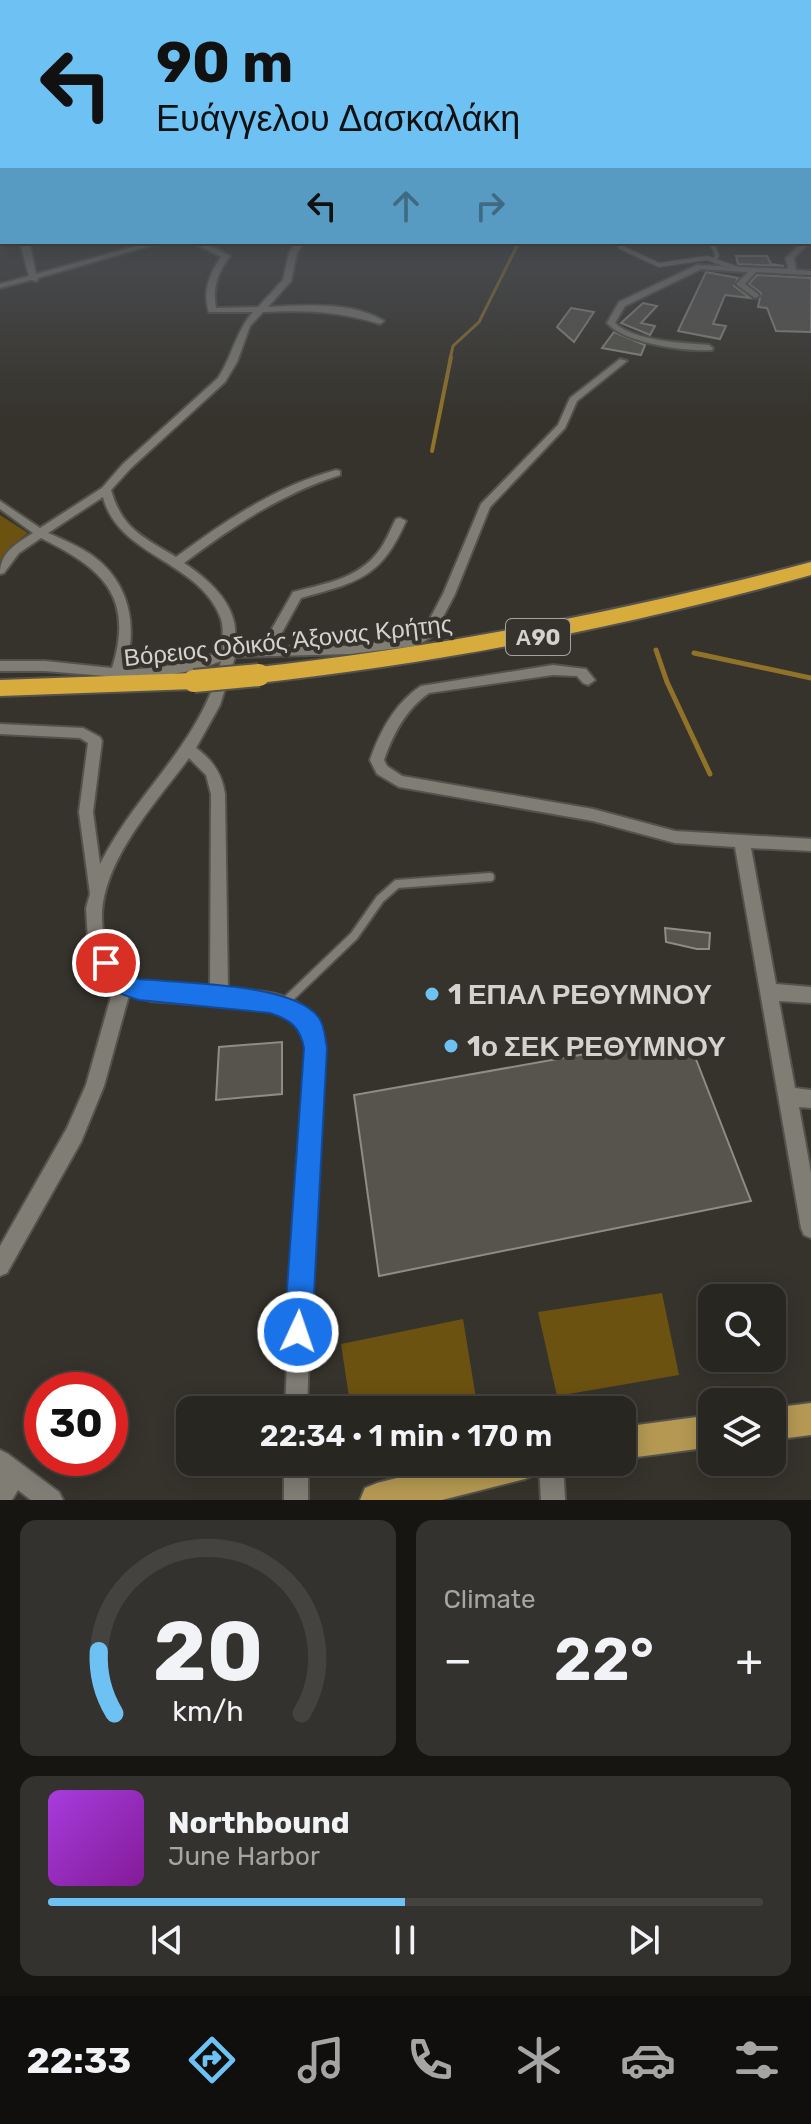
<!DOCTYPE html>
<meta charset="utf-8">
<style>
body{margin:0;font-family:Rubik,sans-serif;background:#34322e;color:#f1f3f6;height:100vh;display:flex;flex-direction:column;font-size:30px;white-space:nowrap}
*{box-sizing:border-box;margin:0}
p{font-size:26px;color:#a5a5a5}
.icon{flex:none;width:44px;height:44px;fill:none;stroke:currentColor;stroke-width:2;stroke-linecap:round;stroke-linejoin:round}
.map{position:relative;height:1500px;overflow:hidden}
.sheet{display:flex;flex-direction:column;gap:20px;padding:20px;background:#161512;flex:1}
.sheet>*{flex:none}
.top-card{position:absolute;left:0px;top:0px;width:812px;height:244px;box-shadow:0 4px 20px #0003,0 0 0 2px #44433f;background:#6ec2f3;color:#111;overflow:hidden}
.fabs{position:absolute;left:698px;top:1284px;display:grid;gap:16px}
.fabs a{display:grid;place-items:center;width:88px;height:88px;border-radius:16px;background:#282621;box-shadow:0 4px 20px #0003,0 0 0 2px #44433f;font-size:40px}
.speed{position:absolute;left:24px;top:1372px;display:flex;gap:16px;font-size:40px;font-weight:700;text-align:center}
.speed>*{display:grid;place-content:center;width:104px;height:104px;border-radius:50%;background:#282621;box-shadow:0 4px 20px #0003,0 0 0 2px #44433f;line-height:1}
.speed .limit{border:12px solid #d22;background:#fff;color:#111}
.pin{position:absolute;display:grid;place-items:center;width:68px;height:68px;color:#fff;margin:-34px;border:4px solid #fff;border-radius:50%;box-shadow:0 2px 8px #0007}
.me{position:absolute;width:88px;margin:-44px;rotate:3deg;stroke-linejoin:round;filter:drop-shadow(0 0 6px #0008)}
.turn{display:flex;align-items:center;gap:28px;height:168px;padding:0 24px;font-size:36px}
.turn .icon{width:104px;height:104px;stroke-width:2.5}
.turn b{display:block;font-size:56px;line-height:68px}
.lanes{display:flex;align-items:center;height:76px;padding:0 24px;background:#0003;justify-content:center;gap:40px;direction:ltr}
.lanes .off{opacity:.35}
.big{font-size:60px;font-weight:600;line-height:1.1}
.sheet .tile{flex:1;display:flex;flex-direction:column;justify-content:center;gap:12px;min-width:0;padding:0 28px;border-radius:16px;background:#34322e}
.sheet .dial{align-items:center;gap:0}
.dial svg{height:208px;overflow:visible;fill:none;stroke:#44433f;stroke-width:7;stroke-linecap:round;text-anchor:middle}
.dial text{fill:#f1f3f6;stroke:none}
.song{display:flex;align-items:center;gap:24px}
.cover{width:96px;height:96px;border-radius:12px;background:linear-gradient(135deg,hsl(280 70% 55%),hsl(290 70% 35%))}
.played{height:8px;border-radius:4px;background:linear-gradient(90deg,#6ec2f3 50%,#44433f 50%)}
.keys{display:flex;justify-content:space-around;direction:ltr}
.heat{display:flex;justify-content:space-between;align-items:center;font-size:44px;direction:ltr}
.sheet .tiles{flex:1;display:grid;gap:20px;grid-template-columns:1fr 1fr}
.tile:last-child{grid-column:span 2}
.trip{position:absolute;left:176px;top:1396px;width:460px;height:80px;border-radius:16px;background:#282621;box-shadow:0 4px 20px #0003,0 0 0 2px #44433f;font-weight:600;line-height:80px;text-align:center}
.menu{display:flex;height:128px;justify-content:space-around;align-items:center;background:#100f0d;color:#a5a5a5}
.menu .icon{width:56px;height:56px}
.menu .on{color:#6ec2f3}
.menu b{font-size:36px;color:#f1f3f6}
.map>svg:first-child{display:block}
</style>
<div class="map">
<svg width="811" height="1500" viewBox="0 0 811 1500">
<rect width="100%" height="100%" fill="#36332c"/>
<path fill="#6b5210" d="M0,515l28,18 -18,14 -10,15z
M662,1293l17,82 -122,21 -19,-84z
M463,1319l15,91h-127l-10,-66z"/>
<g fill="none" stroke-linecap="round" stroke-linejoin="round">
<path stroke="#907229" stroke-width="3" d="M450,359l3,-13 26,-24 40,-80"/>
<path stroke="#907229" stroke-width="4" d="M432,451l19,-94"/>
<path stroke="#907229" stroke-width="5" d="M656,650l11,32 43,92
M694,653l117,25"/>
</g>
<path fill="#57544d" stroke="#8f8c84" stroke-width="2" d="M736,256h31l4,8 13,2 -46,-2z
M706,272l32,6 -4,8 16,12 -25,-3 -12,29 13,2 -6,13 -42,-8z
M757,275l54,3v54l-35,-1 -9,-23 -9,-1 3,-14 -12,-9z
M643,303l14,3 -16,17 14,3 -5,9 -29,-12z
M571,308l23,4 -20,30 -17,-15z
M614,332l31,13 -4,10 -39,-7z
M665,928l45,5 -1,16h-12l-31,-7z
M687,1036l64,165 -372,75 -25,-181z
M282,1042v52l-66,6 3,-53z"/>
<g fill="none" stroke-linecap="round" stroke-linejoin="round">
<g stroke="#54524c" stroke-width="6">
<path id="lane-far1" d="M711,242l6,13 -2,5
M620,247l39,18 48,-7 31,11"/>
</g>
<g stroke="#54524c" stroke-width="12">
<path id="lane" d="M283,1004l71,-68 26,-37 17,-15 93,-7"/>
</g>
<g stroke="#54524c" stroke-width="4">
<path id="street" d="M20,242h8l2,3 6,29 115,-32h12l-125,36 -1,3 -6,-1 -31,8v-4l29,-8z
M184,242h20l26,14c-12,15 -18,32 -14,52l42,-1 25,-27 6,-27 7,-11h8l-7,11 -6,28 -23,26c36,-2 84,-6 116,14l-4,3c-41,-13 -75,-14 -117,-12l-13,14 -13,36 -12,20 -94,86 -20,22c11,39 32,47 65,67 49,-36 100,-71 160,-87l4,1v4c-59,19 -107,51 -156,88 21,14 44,33 50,59 2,8 1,18 1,26h26l32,-56c30,-8 65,-13 85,-40 8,-10 12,-22 18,-33l4,-1 6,3c-25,57 -48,61 -105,77l-27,49 76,-1 63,-8 11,-8 19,-36 38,-90 77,-79 12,-27 50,-39 7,2 -50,40 -12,27 -75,79 -35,87 -22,42 -17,10 -66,8 -115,3 -15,48 -24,43c17,12 26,26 29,46l3,195c44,2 91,5 96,59l-10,161 -7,201h-22l9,-201 12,-161c-2,-25 -12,-30 -34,-38l-121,-9 -22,-6 -25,91 -23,56 -74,131 -7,3v-30l67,-118 19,-43 28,-99 -9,-7 -17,-39 -2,-32 4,-14 -11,-82 9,-69 -8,-5 -80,-4v-10l83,4 17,9 2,4 -9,71 7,52c37,-74 102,-121 121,-203l-24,9 -56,9 -96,-8h-45v-10h45l67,7c23,-73 -11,-100 -71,-130l-22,15 -15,20 -4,1c0,-22 16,-30 33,-41l-33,-24v-8l40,27 62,-40 21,-24 95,-86c14,-21 18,-47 35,-66h-44c-7,-20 1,-39 12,-55l-23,-12zM103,497c15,60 98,64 118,122 3,10 1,22 2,32 -31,11 -65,19 -98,18 13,-42 5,-86 -32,-113 -14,-10 -29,-16 -45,-23zM189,758l17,17 5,19 -1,194c-24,0 -58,3 -79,-10 -12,-7 -17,-16 -22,-28 -30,-66 44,-143 80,-192z
M802,242h8l-16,16 2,12 15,1v4l-55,-3 -11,12 13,10 1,2 -4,2 -19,-14 12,-12 -47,-3 -76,37 -10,17c19,18 68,20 94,22l4,3 -1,2c-26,2 -88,-7 -105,-27l12,-21 78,-37 91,4 -2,-11z
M553,665l33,4 9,11 -7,5 -5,-2 -6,-7 -24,-1 -124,18c-23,16 -36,41 -45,67l3,6 15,10 191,33 82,22 136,8v12l-60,-3 25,136 35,3v16l-32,-2 16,87 16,2v18l-12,-1 12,66v65l-7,-3 -3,-7 -66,-381 -60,-4 -82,-22 -194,-34 -22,-13 -7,-14c10,-29 25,-57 51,-74z
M0,1450l8,4 51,38 4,8h-32l-13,-10 -6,10h-12z
M284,1462h24v38h-24z
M539,1462h24l2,38h-24z"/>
</g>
<g stroke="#54524c" stroke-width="4">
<path id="primary" d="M811,1403v32l-39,5v-32z
M712,1415v32l-90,12v-32z
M460,1462h82l-5,12 -12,5 -83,21h-82l5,-12 12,-5z"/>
</g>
<g stroke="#54524c" stroke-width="4">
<path id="highway" d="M811,562v13c-182,51 -364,87 -552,108l-8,-2 -3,-6 3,-6 8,-2c188,-21 370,-57 552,-105z
M194,673l8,2 3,6 -3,6 -8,2 -194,7v-16z"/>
</g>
<use href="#lane-far1" stroke="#807d75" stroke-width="4"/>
<use href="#lane" stroke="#807d75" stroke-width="8"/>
<use href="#street" fill="#807d75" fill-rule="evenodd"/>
<use href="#primary" fill="#b59953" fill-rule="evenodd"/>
<use href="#highway" fill="#d8ab3d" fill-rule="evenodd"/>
<g stroke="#54524c" stroke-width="26" stroke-linecap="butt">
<path id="highway-bridge" d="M194,681l65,-6"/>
</g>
<use href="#highway-bridge" stroke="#d8ab3d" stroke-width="22"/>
</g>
<linearGradient id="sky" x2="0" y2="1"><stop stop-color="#1e1c18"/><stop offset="0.5" stop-color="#4c5056"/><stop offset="1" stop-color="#4c5056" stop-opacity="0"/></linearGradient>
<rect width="811" height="419" fill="url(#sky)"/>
<path fill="#1a73e8" stroke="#114b97" stroke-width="2" d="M106,953c14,6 18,21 33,26 42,4 156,4 180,39 6,8 6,21 8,30l-15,284 -4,10 -10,4 -9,-4 -5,-10 20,-284c-4,-21 -13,-28 -34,-35l-131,-13 -24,-8 -20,-29 3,-7z"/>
<g fill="#6ec2f3" stroke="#36332c" stroke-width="3">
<circle cx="432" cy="994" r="8"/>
<circle cx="451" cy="1046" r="8"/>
</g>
<g text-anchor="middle" stroke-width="8" stroke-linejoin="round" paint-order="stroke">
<rect fill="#36332c" stroke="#a5a29d" stroke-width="2" x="506" y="619" width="64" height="36" rx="6"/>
<g font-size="22" font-weight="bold" fill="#d4d2ce">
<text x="538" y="645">Α90</text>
</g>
<g font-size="24" fill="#d4d2ce" stroke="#36332c">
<text transform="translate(288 641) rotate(-6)" y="8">Βόρειος Οδικός Άξονας Κρήτης</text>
</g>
<g font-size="28" font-weight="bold" fill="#d4d2ce" stroke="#36332c" text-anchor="start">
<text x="448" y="1004">1 ΕΠΑΛ ΡΕΘΥΜΝΟΥ</text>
<text x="467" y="1056">1ο ΣΕΚ ΡΕΘΥΜΝΟΥ</text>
</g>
</g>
</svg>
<div class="fabs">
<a><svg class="icon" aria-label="search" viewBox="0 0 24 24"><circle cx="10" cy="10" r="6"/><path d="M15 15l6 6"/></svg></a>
<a><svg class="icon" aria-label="layers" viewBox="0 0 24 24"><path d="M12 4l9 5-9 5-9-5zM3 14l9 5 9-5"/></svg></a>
</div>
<div class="speed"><div class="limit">30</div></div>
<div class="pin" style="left:106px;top:963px;background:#d93025"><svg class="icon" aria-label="arrive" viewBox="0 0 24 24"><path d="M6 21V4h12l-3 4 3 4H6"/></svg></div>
<svg class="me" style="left:298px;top:1332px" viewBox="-20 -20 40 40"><circle r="17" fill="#1a73e8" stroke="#fff" stroke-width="3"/><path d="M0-11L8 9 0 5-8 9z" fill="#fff"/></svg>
<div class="trip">22:34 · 1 min · 170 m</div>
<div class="top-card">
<div class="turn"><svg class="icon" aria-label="left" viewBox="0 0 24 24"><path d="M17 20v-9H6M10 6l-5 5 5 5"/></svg><div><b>90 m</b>Ευάγγελου Δασκαλάκη</div></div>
<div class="lanes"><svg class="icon" aria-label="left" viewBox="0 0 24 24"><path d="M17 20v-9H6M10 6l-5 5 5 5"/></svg><svg class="icon off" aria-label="ahead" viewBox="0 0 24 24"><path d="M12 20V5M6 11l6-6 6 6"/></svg><svg class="icon off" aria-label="right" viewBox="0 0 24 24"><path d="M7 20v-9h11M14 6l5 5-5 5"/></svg></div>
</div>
</div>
<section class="sheet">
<div class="tiles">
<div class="tile dial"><svg viewBox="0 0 100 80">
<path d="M14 69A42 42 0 1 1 86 69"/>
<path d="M14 69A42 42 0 0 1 8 45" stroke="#6ec2f3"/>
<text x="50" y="56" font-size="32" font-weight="700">20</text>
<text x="50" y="72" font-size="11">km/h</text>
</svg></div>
<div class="tile"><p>Climate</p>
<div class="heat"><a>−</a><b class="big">22°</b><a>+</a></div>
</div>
<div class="tile">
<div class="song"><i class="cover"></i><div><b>Northbound</b><p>June Harbor</p></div></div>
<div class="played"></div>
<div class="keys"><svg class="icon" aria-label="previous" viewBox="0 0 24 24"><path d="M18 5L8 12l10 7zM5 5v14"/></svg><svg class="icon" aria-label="pause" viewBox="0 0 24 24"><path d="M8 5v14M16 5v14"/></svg><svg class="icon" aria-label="next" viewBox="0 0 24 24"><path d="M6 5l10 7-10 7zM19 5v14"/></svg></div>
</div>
</div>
</section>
<nav class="menu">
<b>22:33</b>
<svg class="icon on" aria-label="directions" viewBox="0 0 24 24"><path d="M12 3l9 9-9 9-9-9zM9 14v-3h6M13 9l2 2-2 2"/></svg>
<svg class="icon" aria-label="music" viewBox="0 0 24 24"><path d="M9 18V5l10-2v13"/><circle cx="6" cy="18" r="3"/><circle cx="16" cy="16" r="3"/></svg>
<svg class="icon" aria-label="phone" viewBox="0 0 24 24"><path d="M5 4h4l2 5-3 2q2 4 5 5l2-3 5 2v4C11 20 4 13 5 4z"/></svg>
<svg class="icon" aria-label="climate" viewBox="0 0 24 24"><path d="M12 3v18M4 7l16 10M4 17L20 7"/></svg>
<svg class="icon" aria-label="car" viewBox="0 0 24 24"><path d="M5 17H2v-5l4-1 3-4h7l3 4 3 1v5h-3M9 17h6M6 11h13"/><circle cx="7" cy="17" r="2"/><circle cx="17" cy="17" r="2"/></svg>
<svg class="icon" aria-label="filters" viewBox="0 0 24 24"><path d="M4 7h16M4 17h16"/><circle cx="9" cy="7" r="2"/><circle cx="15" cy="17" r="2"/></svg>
</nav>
